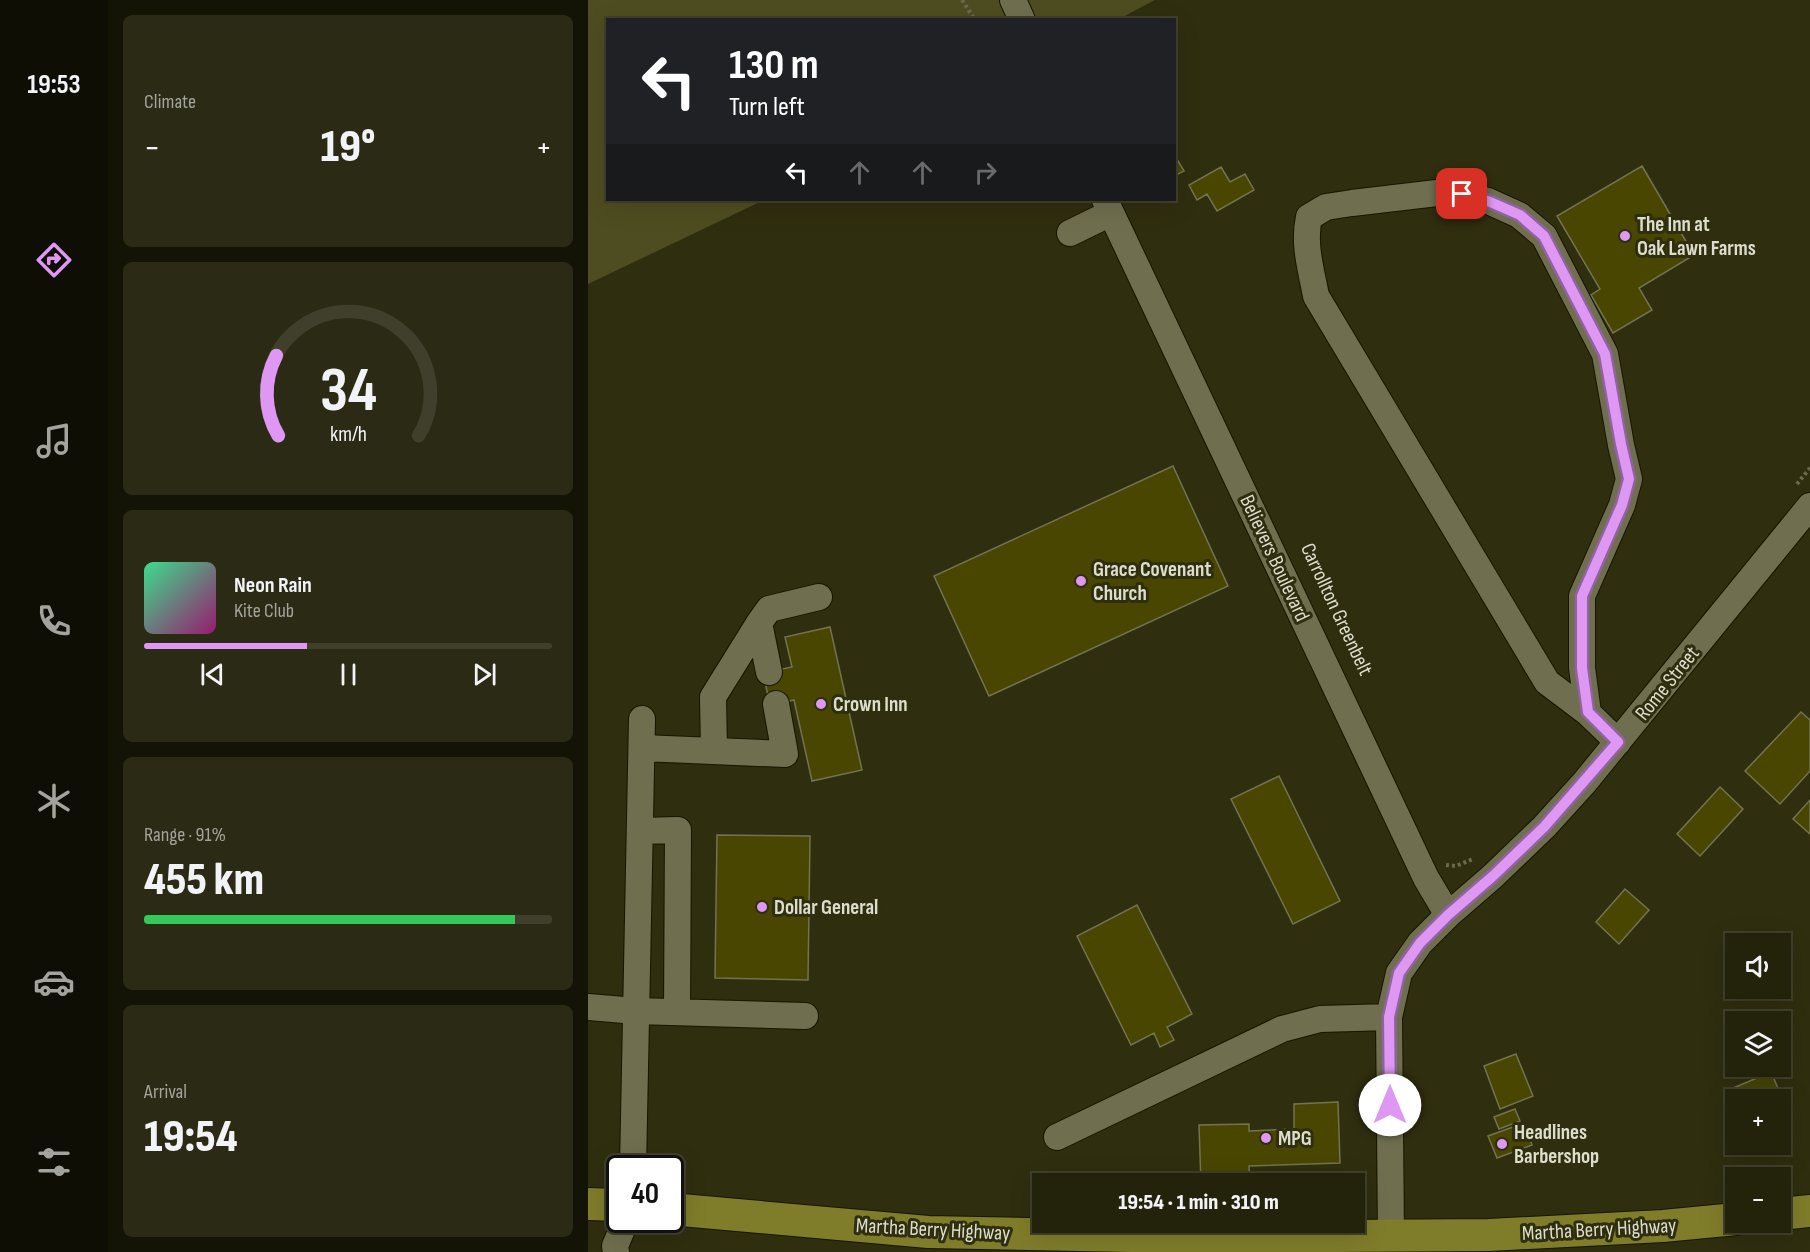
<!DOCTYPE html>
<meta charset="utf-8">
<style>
body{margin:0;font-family:"Sofia Sans Condensed",sans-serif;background:#2b2a14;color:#f1f3f6;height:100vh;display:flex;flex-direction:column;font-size:22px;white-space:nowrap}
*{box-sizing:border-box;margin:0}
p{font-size:20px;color:#a3a49d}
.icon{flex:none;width:33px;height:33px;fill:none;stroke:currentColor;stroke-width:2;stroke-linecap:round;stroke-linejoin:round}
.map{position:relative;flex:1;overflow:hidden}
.sheet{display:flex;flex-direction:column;gap:15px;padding:15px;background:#131306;width:480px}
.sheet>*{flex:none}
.banner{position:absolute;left:18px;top:18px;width:570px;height:183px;border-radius:0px;box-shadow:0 6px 24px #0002,0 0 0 2px #403f2c;background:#202124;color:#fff;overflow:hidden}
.tools{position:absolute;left:1137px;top:933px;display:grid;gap:12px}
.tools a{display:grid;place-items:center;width:66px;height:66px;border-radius:0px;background:#23220b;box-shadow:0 6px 24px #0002,0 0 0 2px #403f2c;font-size:30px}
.speed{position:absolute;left:18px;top:1155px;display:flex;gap:12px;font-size:30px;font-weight:700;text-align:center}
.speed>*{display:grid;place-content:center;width:78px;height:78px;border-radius:50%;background:#23220b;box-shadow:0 6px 24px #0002,0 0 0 2px #403f2c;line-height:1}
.speed .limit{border:3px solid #111;border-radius:9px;background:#fff;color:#111}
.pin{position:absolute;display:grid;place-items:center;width:51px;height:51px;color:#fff;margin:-26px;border-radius:12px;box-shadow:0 3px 9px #0006}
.me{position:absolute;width:66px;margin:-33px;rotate:0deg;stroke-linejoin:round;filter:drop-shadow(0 0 4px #0008)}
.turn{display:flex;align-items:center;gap:21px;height:126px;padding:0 24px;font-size:27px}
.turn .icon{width:78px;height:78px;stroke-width:2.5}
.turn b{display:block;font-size:42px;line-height:51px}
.lanes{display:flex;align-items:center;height:57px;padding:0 24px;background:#0003;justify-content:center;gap:30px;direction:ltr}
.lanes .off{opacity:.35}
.big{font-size:45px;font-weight:800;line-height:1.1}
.sheet .tile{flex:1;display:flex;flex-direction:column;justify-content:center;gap:9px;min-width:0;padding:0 21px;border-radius:9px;background:#2b2a14}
.sheet .dial{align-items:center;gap:0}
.dial svg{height:156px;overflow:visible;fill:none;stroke:#403f2c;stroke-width:7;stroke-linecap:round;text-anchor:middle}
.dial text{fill:#f1f3f6;stroke:none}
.song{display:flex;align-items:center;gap:18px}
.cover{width:72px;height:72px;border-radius:9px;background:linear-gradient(135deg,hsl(150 70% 55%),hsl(320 70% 35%))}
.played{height:6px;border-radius:3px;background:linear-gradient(90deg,#de98f3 40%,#403f2c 40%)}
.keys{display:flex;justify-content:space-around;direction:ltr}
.heat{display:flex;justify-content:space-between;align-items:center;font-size:33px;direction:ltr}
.charge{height:9px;border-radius:4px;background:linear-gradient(90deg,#34c759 91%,#403f2c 0)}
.trip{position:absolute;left:444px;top:1173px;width:333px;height:60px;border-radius:0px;background:#23220b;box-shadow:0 6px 24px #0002,0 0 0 2px #403f2c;font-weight:800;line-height:60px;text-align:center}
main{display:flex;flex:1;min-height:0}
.dock{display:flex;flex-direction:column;width:108px;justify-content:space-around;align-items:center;background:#0e0e04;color:#a3a49d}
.dock .icon{width:42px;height:42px}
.dock .current{color:#de98f3}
.dock b{font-size:27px;color:#f1f3f6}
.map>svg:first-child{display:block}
</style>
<main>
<nav class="dock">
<b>19:53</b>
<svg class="icon current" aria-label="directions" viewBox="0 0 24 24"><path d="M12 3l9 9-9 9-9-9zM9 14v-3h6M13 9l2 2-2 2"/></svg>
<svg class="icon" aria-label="music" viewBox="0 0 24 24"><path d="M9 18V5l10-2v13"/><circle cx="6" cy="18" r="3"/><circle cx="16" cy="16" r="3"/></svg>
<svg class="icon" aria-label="phone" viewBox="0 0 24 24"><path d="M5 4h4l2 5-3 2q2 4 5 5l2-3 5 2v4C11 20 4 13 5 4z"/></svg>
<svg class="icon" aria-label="climate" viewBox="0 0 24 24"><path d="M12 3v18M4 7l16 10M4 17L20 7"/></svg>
<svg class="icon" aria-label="car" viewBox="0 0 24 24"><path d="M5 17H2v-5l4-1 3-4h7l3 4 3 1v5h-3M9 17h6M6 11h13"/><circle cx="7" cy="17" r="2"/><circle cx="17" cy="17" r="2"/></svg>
<svg class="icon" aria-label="filters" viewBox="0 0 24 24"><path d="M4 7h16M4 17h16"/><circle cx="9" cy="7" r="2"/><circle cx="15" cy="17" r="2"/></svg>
</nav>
<section class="sheet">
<div class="tile"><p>Climate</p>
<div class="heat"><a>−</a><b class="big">19°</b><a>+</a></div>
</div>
<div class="tile dial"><svg viewBox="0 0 100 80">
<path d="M14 69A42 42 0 1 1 86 69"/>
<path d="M14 69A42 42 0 0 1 13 28" stroke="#de98f3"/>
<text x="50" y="56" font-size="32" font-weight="700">34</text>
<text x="50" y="72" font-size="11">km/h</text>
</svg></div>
<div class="tile">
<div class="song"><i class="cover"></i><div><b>Neon Rain</b><p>Kite Club</p></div></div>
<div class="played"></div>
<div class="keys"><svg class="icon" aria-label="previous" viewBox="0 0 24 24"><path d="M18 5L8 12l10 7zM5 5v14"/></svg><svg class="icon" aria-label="pause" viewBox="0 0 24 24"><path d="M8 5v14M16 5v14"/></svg><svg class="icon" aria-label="next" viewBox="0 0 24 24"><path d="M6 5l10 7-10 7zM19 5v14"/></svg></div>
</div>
<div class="tile"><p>Range · 91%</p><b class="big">455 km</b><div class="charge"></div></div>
<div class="tile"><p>Arrival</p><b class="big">19:54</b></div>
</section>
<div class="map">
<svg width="1222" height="1252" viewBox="0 0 1222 1252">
<rect width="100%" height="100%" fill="#2f2e0f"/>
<path fill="#4e4d21" d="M0,0h567l-38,20h-509v180h156l-176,84z"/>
<path fill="#484600" stroke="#737352" stroke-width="1.5" d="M586,154l10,17 -10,5z
M1054,166l52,89 -55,33 13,22 -39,23 -22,-38 9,-6 -43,-73z
M633,167l9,15 15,-8 9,16 -37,21 -10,-17 -10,6 -8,-15z
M585,466l55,120 -239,110 -55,-120z
M242,627l32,143 -50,11 -18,-81 -24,5 -7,-32 29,-6 -7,-30z
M1213,712l9,8v51l-30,33 -35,-33z
M691,776l61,125 -47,23 -62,-125z
M1132,787l23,22 -43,47 -23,-22z
M1222,800v34l-17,-15z
M129,835l93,1 -2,144 -93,-2z
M1037,889l24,21 -30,34 -23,-22z
M549,905l55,109 -25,13 7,13 -14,7 -6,-14 -23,12 -54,-109z
M928,1054l17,42 -33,13 -16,-43z
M1183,1072l9,21 -14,7h-30v13h-2l-10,-21z
M750,1102l2,61 -91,3 1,17 -49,1 -2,-59 50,-1v7l45,-2v-25z
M927,1109l5,12 -21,8 -5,-12z
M936,1123l8,22 -35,13 -9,-22z"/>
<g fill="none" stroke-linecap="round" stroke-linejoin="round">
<g stroke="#171600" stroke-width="28">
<path id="minor" d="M425,0l9,20
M517,200l321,678 22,37
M482,233l41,-20
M171,623l10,-14 50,-12
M1000,713l-6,-45v-72l40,-91 7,-26 -8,-34 -16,-91 -61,-118 -25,-21 -31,-14 -26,-7 -25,-1 -85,10 -26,4 -17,10c-6,27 2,52 7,79l231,386 41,31 30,29
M54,748l143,6 -9,-50
M126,751l-1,-54 46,-74 10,49
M52,831l38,-1 -1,182
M0,1007l48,4 169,5
M469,1137l225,-108 38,-10 69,-2
M45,1168l9,-449
M803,1236l-2,-219 10,-44 21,-30 28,-28 45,-39 51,-49 40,-44 226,-277
M28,1252l-1,-6 11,-26"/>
</g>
<g stroke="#171600" stroke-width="34">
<path id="major" d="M0,1204l32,1
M82,1209l258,23 252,5 309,-2 174,-9 73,-7
M1192,1214l30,-3"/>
</g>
<path stroke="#6a6a4f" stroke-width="4" stroke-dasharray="3 3" stroke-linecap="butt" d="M374,0l13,20
M1209,484l13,-16
M858,865l10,1 17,-7"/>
<use href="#minor" stroke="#6f6f4f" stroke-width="26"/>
<use href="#major" stroke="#7f7d2a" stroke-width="32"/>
</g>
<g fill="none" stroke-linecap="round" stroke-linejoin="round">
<g stroke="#90639e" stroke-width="15">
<path id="route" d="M802,1105l-1,-88 10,-44 21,-30 28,-28 45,-39 51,-49 74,-85 -30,-30 -6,-44v-72l40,-91 7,-26 -8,-35 -16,-90 -61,-118 -24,-21 -32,-14 -26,-7"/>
</g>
<use href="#route" stroke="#de98f3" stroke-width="10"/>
</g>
<g fill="#de98f3" stroke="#2f2e0f" stroke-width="2">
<circle cx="1037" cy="236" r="6"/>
<circle cx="493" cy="581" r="6"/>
<circle cx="233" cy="704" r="6"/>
<circle cx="174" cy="907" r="6"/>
<circle cx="678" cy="1138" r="6"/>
<circle cx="914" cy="1144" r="6"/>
</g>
<g text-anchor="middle" stroke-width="6" stroke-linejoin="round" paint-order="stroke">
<g font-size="21" font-weight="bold" fill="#dcddcb" stroke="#2f2e0f" text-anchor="start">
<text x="1049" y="231">The Inn at<tspan x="1049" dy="24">Oak Lawn Farms</tspan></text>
<text x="505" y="576">Grace Covenant<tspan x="505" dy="24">Church</tspan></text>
<text x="245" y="711">Crown Inn</text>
<text x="186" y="914">Dollar General</text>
<text x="926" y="1139">Headlines<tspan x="926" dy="24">Barbershop</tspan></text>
<text x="690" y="1145">MPG</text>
</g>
<g font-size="21" fill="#dcddcb" stroke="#2f2e0f">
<text transform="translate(687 558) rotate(65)" y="7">Believers Boulevard</text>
<text transform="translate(749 609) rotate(65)" y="7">Carrollton Greenbelt</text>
<text transform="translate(1079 683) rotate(-51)" y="7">Rome Street</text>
<text transform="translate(345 1229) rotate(3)" y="7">Martha Berry Highway</text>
<text transform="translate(1011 1229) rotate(-3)" y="7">Martha Berry Highway</text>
</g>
</g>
</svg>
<div class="tools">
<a><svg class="icon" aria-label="sound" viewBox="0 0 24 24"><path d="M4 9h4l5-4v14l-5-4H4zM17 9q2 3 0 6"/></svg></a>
<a><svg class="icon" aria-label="layers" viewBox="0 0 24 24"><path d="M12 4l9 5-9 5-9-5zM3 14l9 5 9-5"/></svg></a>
<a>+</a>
<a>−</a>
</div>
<div class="speed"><div class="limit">40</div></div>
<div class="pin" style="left:874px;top:194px;background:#d93025"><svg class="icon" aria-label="arrive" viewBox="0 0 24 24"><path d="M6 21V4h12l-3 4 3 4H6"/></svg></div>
<svg class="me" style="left:802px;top:1105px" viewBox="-20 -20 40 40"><circle r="19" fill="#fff"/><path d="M0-13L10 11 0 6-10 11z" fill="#de98f3"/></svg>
<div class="trip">19:54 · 1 min · 310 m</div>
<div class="banner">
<div class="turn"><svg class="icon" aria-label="left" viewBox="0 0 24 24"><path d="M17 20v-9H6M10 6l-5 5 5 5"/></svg><div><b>130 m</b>Turn left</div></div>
<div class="lanes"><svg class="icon" aria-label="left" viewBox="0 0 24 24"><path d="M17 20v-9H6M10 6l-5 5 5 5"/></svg><svg class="icon off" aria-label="ahead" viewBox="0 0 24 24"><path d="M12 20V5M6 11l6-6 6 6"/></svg><svg class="icon off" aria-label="ahead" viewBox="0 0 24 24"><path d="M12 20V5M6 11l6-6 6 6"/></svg><svg class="icon off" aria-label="right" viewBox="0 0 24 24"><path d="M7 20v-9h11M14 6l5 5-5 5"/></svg></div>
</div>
</div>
</main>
